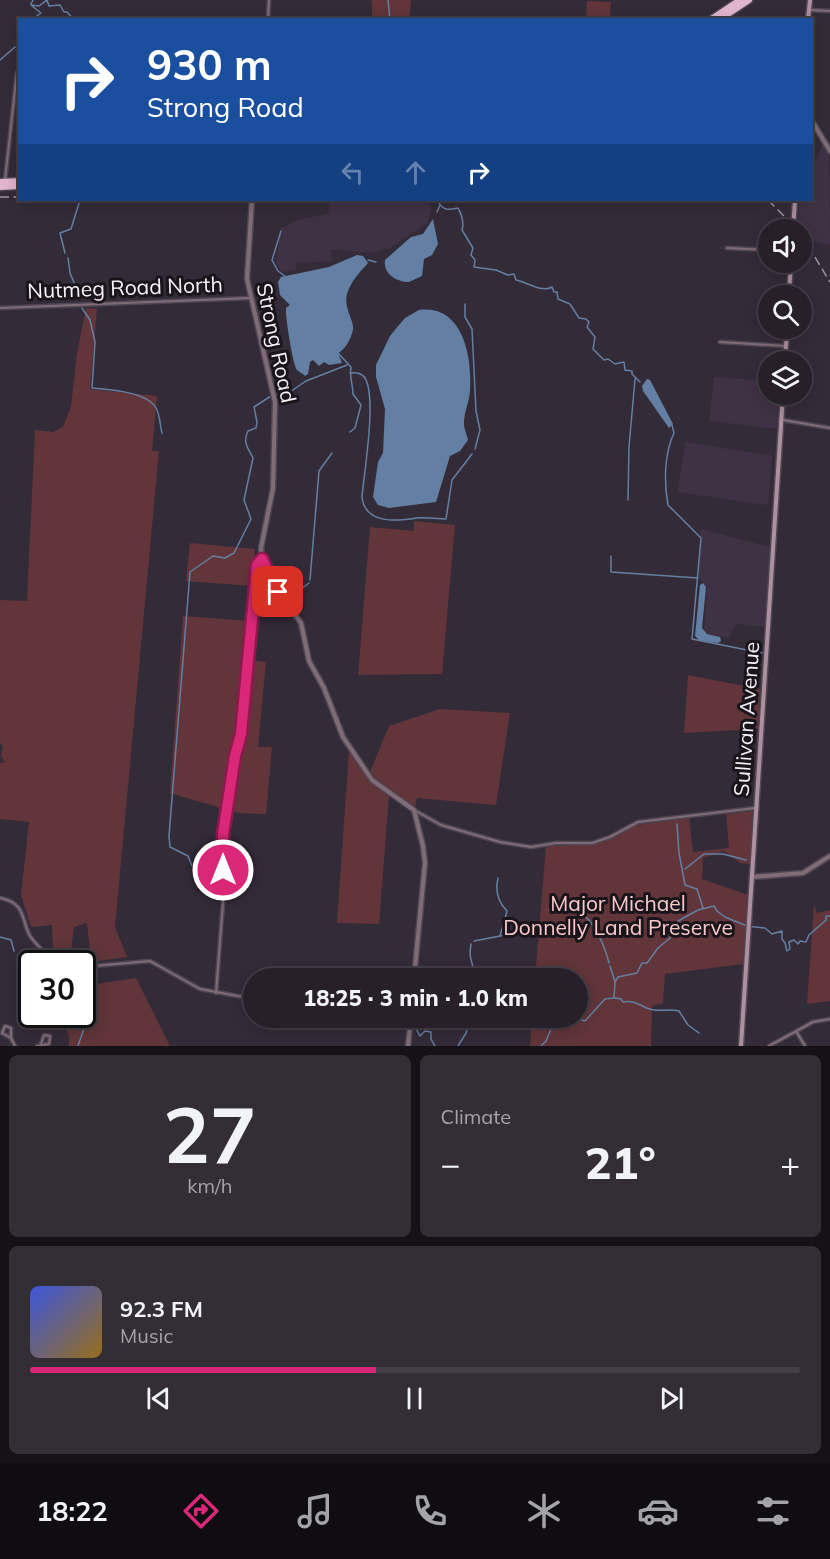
<!DOCTYPE html>
<meta charset="utf-8">
<style>
body{margin:0;font-family:Mulish,sans-serif;background:#332d36;color:#f1f3f6;height:100vh;display:flex;flex-direction:column;font-size:22px;white-space:nowrap}
*{box-sizing:border-box;margin:0}
p{font-size:20px;color:#a4a3a8}
.icon{flex:none;width:33px;height:33px;fill:none;stroke:currentColor;stroke-width:2;stroke-linecap:round;stroke-linejoin:round}
.map{position:relative;height:1046px;overflow:hidden}
.panel{display:flex;flex-direction:column;gap:9px;padding:9px;background:#151217;flex:1}
.panel>*{flex:none}
.guide{position:absolute;left:18px;top:18px;width:795px;height:183px;border-radius:0px;box-shadow:0 3px 15px #0003,0 0 0 2px #433e47;background:#1a4fa0;color:#fff;overflow:hidden}
.fabs{position:absolute;left:758px;top:219px;display:grid;gap:12px}
.fabs a{display:grid;place-items:center;width:54px;height:54px;border-radius:50%;background:#27202a;box-shadow:0 3px 15px #0003,0 0 0 2px #433e47;font-size:30px}
.speed{position:absolute;left:18px;top:950px;display:flex;gap:12px;font-size:30px;font-weight:700;text-align:center}
.speed>*{display:grid;place-content:center;width:78px;height:78px;border-radius:50%;background:#27202a;box-shadow:0 3px 15px #0003,0 0 0 2px #433e47;line-height:1}
.speed .limit{border:3px solid #111;border-radius:9px;background:#fff;color:#111}
.pin{position:absolute;display:grid;place-items:center;width:51px;height:51px;color:#fff;margin:-26px;border-radius:12px;box-shadow:0 3px 9px #0006}
.me{position:absolute;width:66px;margin:-33px;rotate:0deg;stroke-linejoin:round;filter:drop-shadow(0 0 4px #0008)}
.turn{display:flex;align-items:center;gap:21px;height:126px;padding:0 30px;font-size:27px}
.turn .icon{width:78px;height:78px;stroke-width:2.5}
.turn b{display:block;font-size:42px;line-height:51px}
.lanes{display:flex;align-items:center;height:57px;padding:0 30px;background:#0003;justify-content:center;gap:30px;direction:ltr}
.lanes .off{opacity:.35}
.big{font-size:45px;font-weight:800;line-height:1.1}
.panel .tile{flex:1;display:flex;flex-direction:column;justify-content:center;gap:9px;min-width:0;padding:0 21px;border-radius:9px;background:#332d36}
.panel .dial{align-items:center;gap:0}
.dial b{font-size:78px;line-height:1}
.song{display:flex;align-items:center;gap:18px}
.cover{width:72px;height:72px;border-radius:9px;background:linear-gradient(135deg,hsl(230 70% 55%),hsl(40 70% 35%))}
.played{height:6px;border-radius:3px;background:linear-gradient(90deg,#db2777 45%,#433e47 45%)}
.keys{display:flex;justify-content:space-around;direction:ltr}
.heat{display:flex;justify-content:space-between;align-items:center;font-size:33px;direction:ltr}
.panel .tiles{flex:1;display:grid;gap:9px;grid-template-columns:1fr 1fr}
.tile:last-child{grid-column:span 2}
.trip{position:absolute;left:243px;top:968px;width:345px;height:60px;border-radius:30px;background:#27202a;box-shadow:0 3px 15px #0003,0 0 0 2px #433e47;font-weight:800;line-height:60px;text-align:center}
.tabs{display:flex;height:96px;justify-content:space-around;align-items:center;background:#100d11;color:#a4a3a8}
.tabs .icon{width:42px;height:42px}
.tabs .on{color:#db2777}
.tabs b{font-size:27px;color:#f1f3f6}
.map>svg:first-child{display:block}
</style>
<div class="map">
<svg width="830" height="1046" viewBox="0 0 830 1046">
<rect width="100%" height="100%" fill="#342b38"/>
<path fill="#3f3245" d="M823,145l6,9 1,91 -23,-5 -9,-15 1,-25h13v-42h5z
M330,200h96l6,8 -5,15 -35,24 -21,6 -40,-4 1,12 -36,2v7l-14,2 -6,-9 5,-35 20,-9 27,-5z
M714,377l54,4v13l11,1 -2,34 -68,-8z
M685,442l87,14 -4,49 -90,-13z
M700,529l70,18 -5,80 -28,-3 -5,6 -2,8 -26,-5 3,-46 -8,-9z"/>
<path fill="#613539" d="M370,0h41l-2,19h-37v-18z
M587,1l24,1 -1,17h-24z
M86,308l11,1 -7,80 67,7 -5,55h7l-44,476 12,30 -36,5 -4,-39 -13,4 -3,24h-18l-1,-26 -20,2 -2,-3 -9,-29 8,-73 -29,-3v-56l5,-1 -4,-6 2,-9 -3,-4v-143l27,1 8,-171 18,2 10,-5 8,-21 6,-53z
M414,521l41,4 -13,149 -84,1 12,-148 44,4z
M190,543l65,6 -3,37 -66,-5z
M183,616l66,5 -12,108 -13,80 -54,-16z
M251,660l15,2 -8,85h14l-6,67c-12,-1 -23,1 -35,-3l12,-71z
M688,675l72,14 -2,40 -74,4z
M440,709l70,4 -14,92 -79,-7 -2,9 -34,-23 -11,-12 19,-46z
M349,751l21,31 19,13 -10,129 -42,-1z
M753,811l-3,53 -10,-1 -16,-12 -21,7 -1,21 46,16 -5,69 -78,10 -2,29 -11,3 -1,40h-121l2,-29h46v-39h-43l11,-132 47,-2 44,-19 52,-7 4,34 36,-4 -3,-34z
M814,904l3,9 13,-3v91l-23,3z
M136,978l34,68h-102c3,-9 -1,-16 -6,-24l-12,-4 4,-4h28l1,-28z"/>
<path fill="#6380a4" d="M433,219l5,25 -6,11 -8,4 -2,17 -13,6c-12,0 -26,-8 -24,-22l26,-23 12,-3z
M357,255l6,1 5,7c-8,9 -17,18 -21,31 -3,12 4,22 6,32 1,8 -8,25 -15,27l4,10 -13,2 -5,-3 -5,4 -6,-6 -3,2 -2,12 -3,2c-3,-3 -6,-4 -8,-6 -4,-4 -12,-54 -11,-62l4,-3 -10,-10 -2,-13 3,-5 48,-10z
M419,310c44,-6 53,47 51,79 0,12 -7,25 -6,37 1,5 3,9 4,14l-8,11 -10,5 -14,46 -47,6 -11,-3 -5,-8 5,-35 5,-9 2,-44 -9,-32v-12l14,-29 9,-11 6,-7z
M647,379l3,1 23,44 -4,4 -26,-37 -1,-5z
M703,583l3,4 -4,41 5,6 13,3 1,4 -3,2 -19,-3 -4,-4 5,-51z"/>
<g fill="none" stroke-linecap="round" stroke-linejoin="round">
<path stroke="#6380a4" stroke-width="1.5" d="M388,0l2,20
M31,4l2,-4
M31,5l8,1 8,-6 2,6 11,-1 4,7h3l7,8
M32,6l9,7 -4,3 -1,4
M19,41l1,-1
M0,60l15,-13
M83,200h3
M439,200l-1,1c5,10 10,9 20,7 4,6 6,16 4,22l11,18 -2,7 4,5 -1,7 22,3 12,5 6,-1 2,6c11,2 25,13 36,7l2,5h3l1,7 12,5 9,14 7,1 3,3 -2,5 8,10 -2,12 11,11 4,-1 7,5 9,-2 1,8 7,1v3l8,8
M437,212l3,-7
M281,231l-9,29 6,11 8,6
M65,253l-5,-20 11,-4 9,-29
M68,258l2,15 10,24
M368,260l8,2
M465,304v13l7,12 4,82 4,19 -5,19
M82,308l8,12 5,22 -3,46c17,2 57,3 65,22 3,7 3,15 5,23
M338,353l13,14c-2,10 2,17 2,27l8,11 -6,23 -5,4
M350,373c5,-1 12,0 15,5 12,20 -1,95 -3,119 3,28 36,24 55,21 9,-1 19,1 29,1l6,-39 20,-26
M278,394l12,-2 16,-11 41,-16
M672,425l2,8c-10,21 -10,49 -6,72l33,33 -9,101 70,14
M628,500l1,-53 6,-68
M611,556v16l87,6
M310,580l9,-109 13,-18
M293,595l16,-12
M677,824l2,29 6,32 12,4 6,19
M192,866l-4,-10 -18,-9 -1,-11 21,-264 23,-16 12,2 9,-5 17,-34 -7,-19 9,-42c-4,-9 -11,-15 -5,-27l8,-3 1,-6 -3,-15 17,-11
M685,869l19,-15h19l23,6
M549,910c10,-2 20,-4 29,1 16,8 27,36 31,52
M500,936l29,-5
M0,937l11,3 3,11
M474,941l26,-5 7,-25c-9,-9 -12,-20 -9,-33
M471,944c-3,17 3,19 4,34
M22,957l4,1 6,14
M610,966l5,16
M32,974v7
M615,998l6,1 2,3c13,-3 20,7 31,8 9,1 17,-1 25,1l9,14 11,8
M413,1023l7,13 5,-5 6,1v7l4,7
M78,1046c4,-13 13,-30 4,-44
M458,1046l8,-13 6,-16
M541,1046l5,-5 9,-21 18,-3 12,4 20,-22 9,-1 1,-16 3,-5 19,-4 5,-10h5l11,-15 12,-10 8,-17 20,-11 16,-4 3,5 8,6 22,9 18,2 7,6 10,-3v8l3,4 2,8 3,-2 -1,-7 5,-2 4,4 2,-3 6,1 3,-7 17,-15v-4h4"/>
<g stroke="#4f4753" stroke-width="5">
<path id="minor" d="M809,10l21,1
M268,20l1,-20
M446,20h18
M5,180l12,-108h3
M727,248l41,2
M0,308l251,-10
M720,342l66,4
M783,420l47,8
M414,810l27,15 59,17 31,5 25,-4h36l18,-6 28,-15 117,-14
M0,898c26,5 21,21 30,38 6,10 19,19 27,27
M82,967l68,-6 50,28 54,10
M216,993l8,-103 -2,-47 13,-87 6,-22 16,-169 4,-6
M796,1031l9,15
M11,1038l-9,-5 3,-7 6,2v10l4,8
M37,1046l12,-2 1,-8 -6,-1 -3,9
M769,1046l44,-24 17,-3"/>
</g>
<g stroke="#4f4753" stroke-width="7">
<path id="tertiary" d="M812,121l18,30
M252,200l-5,79 28,123 -2,86 -12,60 1,11 13,28 26,36 8,38 15,27 19,49 29,43 42,30 9,36 2,17 -11,115
M752,877l51,-4 27,-17
M408,1046l3,-29"/>
</g>
<g stroke="#4f4753" stroke-width="7">
<path id="secondary" d="M808,20l2,-20
M793,230l2,-30
M789,296l2,-34
M785,362l2,-34
M741,1046l42,-652"/>
</g>
<g stroke="#4f4753" stroke-width="9">
<path id="trunk" d="M710,20l30,-20
M719,20l30,-20
M0,182l20,-1
M0,187l20,-1"/>
</g>
<use href="#minor" stroke="#806c77" stroke-width="2"/>
<use href="#tertiary" stroke="#806c77" stroke-width="4"/>
<use href="#secondary" stroke="#ae8fa0" stroke-width="4"/>
<use href="#trunk" stroke="#e1b5ce" stroke-width="6"/>
<path stroke="#9f97a2" stroke-width="1.5" stroke-dasharray="9 4.5" stroke-linecap="butt" d="M0,197h20
M768,200l30,30
M801,234l29,48"/>
</g>
<g fill="none" stroke-linecap="round" stroke-linejoin="round">
<g stroke="#8e194d" stroke-width="15">
<path id="route" d="M223,870v-36l12,-78 6,-22 16,-169 5,-6 16,33"/>
</g>
<use href="#route" stroke="#db2777" stroke-width="10"/>
</g>
<g text-anchor="middle" stroke-width="6" stroke-linejoin="round" paint-order="stroke">
<g font-size="21" fill="#f7f1fa" stroke="#19151b">
<text transform="translate(125 288) rotate(-2)" y="7">Nutmeg Road North</text>
<text transform="translate(276 343) rotate(78)" y="7">Strong Road</text>
<text transform="translate(747 719) rotate(-86)" y="7">Sullivan Avenue</text>
</g>
<g font-size="21" fill="#fac8cb" stroke="#19151b">
<text x="618" y="911">Major Michael<tspan x="618" dy="24">Donnelly Land Preserve</tspan></text>
</g>
</g>
</svg>
<div class="fabs">
<a><svg class="icon" aria-label="sound" viewBox="0 0 24 24"><path d="M4 9h4l5-4v14l-5-4H4zM17 9q2 3 0 6"/></svg></a>
<a><svg class="icon" aria-label="search" viewBox="0 0 24 24"><circle cx="10" cy="10" r="6"/><path d="M15 15l6 6"/></svg></a>
<a><svg class="icon" aria-label="layers" viewBox="0 0 24 24"><path d="M12 4l9 5-9 5-9-5zM3 14l9 5 9-5"/></svg></a>
</div>
<div class="speed"><div class="limit">30</div></div>
<div class="pin" style="left:278px;top:592px;background:#d93025"><svg class="icon" aria-label="arrive" viewBox="0 0 24 24"><path d="M6 21V4h12l-3 4 3 4H6"/></svg></div>
<svg class="me" style="left:223px;top:870px" viewBox="-20 -20 40 40"><circle r="17" fill="#db2777" stroke="#fff" stroke-width="3"/><path d="M0-11L8 9 0 5-8 9z" fill="#fff"/></svg>
<div class="trip">18:25 · 3 min · 1.0 km</div>
<div class="guide">
<div class="turn"><svg class="icon" aria-label="right" viewBox="0 0 24 24"><path d="M7 20v-9h11M14 6l5 5-5 5"/></svg><div><b>930 m</b>Strong Road</div></div>
<div class="lanes"><svg class="icon off" aria-label="left" viewBox="0 0 24 24"><path d="M17 20v-9H6M10 6l-5 5 5 5"/></svg><svg class="icon off" aria-label="ahead" viewBox="0 0 24 24"><path d="M12 20V5M6 11l6-6 6 6"/></svg><svg class="icon" aria-label="right" viewBox="0 0 24 24"><path d="M7 20v-9h11M14 6l5 5-5 5"/></svg></div>
</div>
</div>
<section class="panel">
<div class="tiles">
<div class="tile dial"><b>27</b><p>km/h</p></div>
<div class="tile"><p>Climate</p>
<div class="heat"><a>−</a><b class="big">21°</b><a>+</a></div>
</div>
<div class="tile">
<div class="song"><i class="cover"></i><div><b>92.3 FM</b><p>Music</p></div></div>
<div class="played"></div>
<div class="keys"><svg class="icon" aria-label="previous" viewBox="0 0 24 24"><path d="M18 5L8 12l10 7zM5 5v14"/></svg><svg class="icon" aria-label="pause" viewBox="0 0 24 24"><path d="M8 5v14M16 5v14"/></svg><svg class="icon" aria-label="next" viewBox="0 0 24 24"><path d="M6 5l10 7-10 7zM19 5v14"/></svg></div>
</div>
</div>
</section>
<nav class="tabs">
<b>18:22</b>
<svg class="icon on" aria-label="directions" viewBox="0 0 24 24"><path d="M12 3l9 9-9 9-9-9zM9 14v-3h6M13 9l2 2-2 2"/></svg>
<svg class="icon" aria-label="music" viewBox="0 0 24 24"><path d="M9 18V5l10-2v13"/><circle cx="6" cy="18" r="3"/><circle cx="16" cy="16" r="3"/></svg>
<svg class="icon" aria-label="phone" viewBox="0 0 24 24"><path d="M5 4h4l2 5-3 2q2 4 5 5l2-3 5 2v4C11 20 4 13 5 4z"/></svg>
<svg class="icon" aria-label="climate" viewBox="0 0 24 24"><path d="M12 3v18M4 7l16 10M4 17L20 7"/></svg>
<svg class="icon" aria-label="car" viewBox="0 0 24 24"><path d="M5 17H2v-5l4-1 3-4h7l3 4 3 1v5h-3M9 17h6M6 11h13"/><circle cx="7" cy="17" r="2"/><circle cx="17" cy="17" r="2"/></svg>
<svg class="icon" aria-label="filters" viewBox="0 0 24 24"><path d="M4 7h16M4 17h16"/><circle cx="9" cy="7" r="2"/><circle cx="15" cy="17" r="2"/></svg>
</nav>
